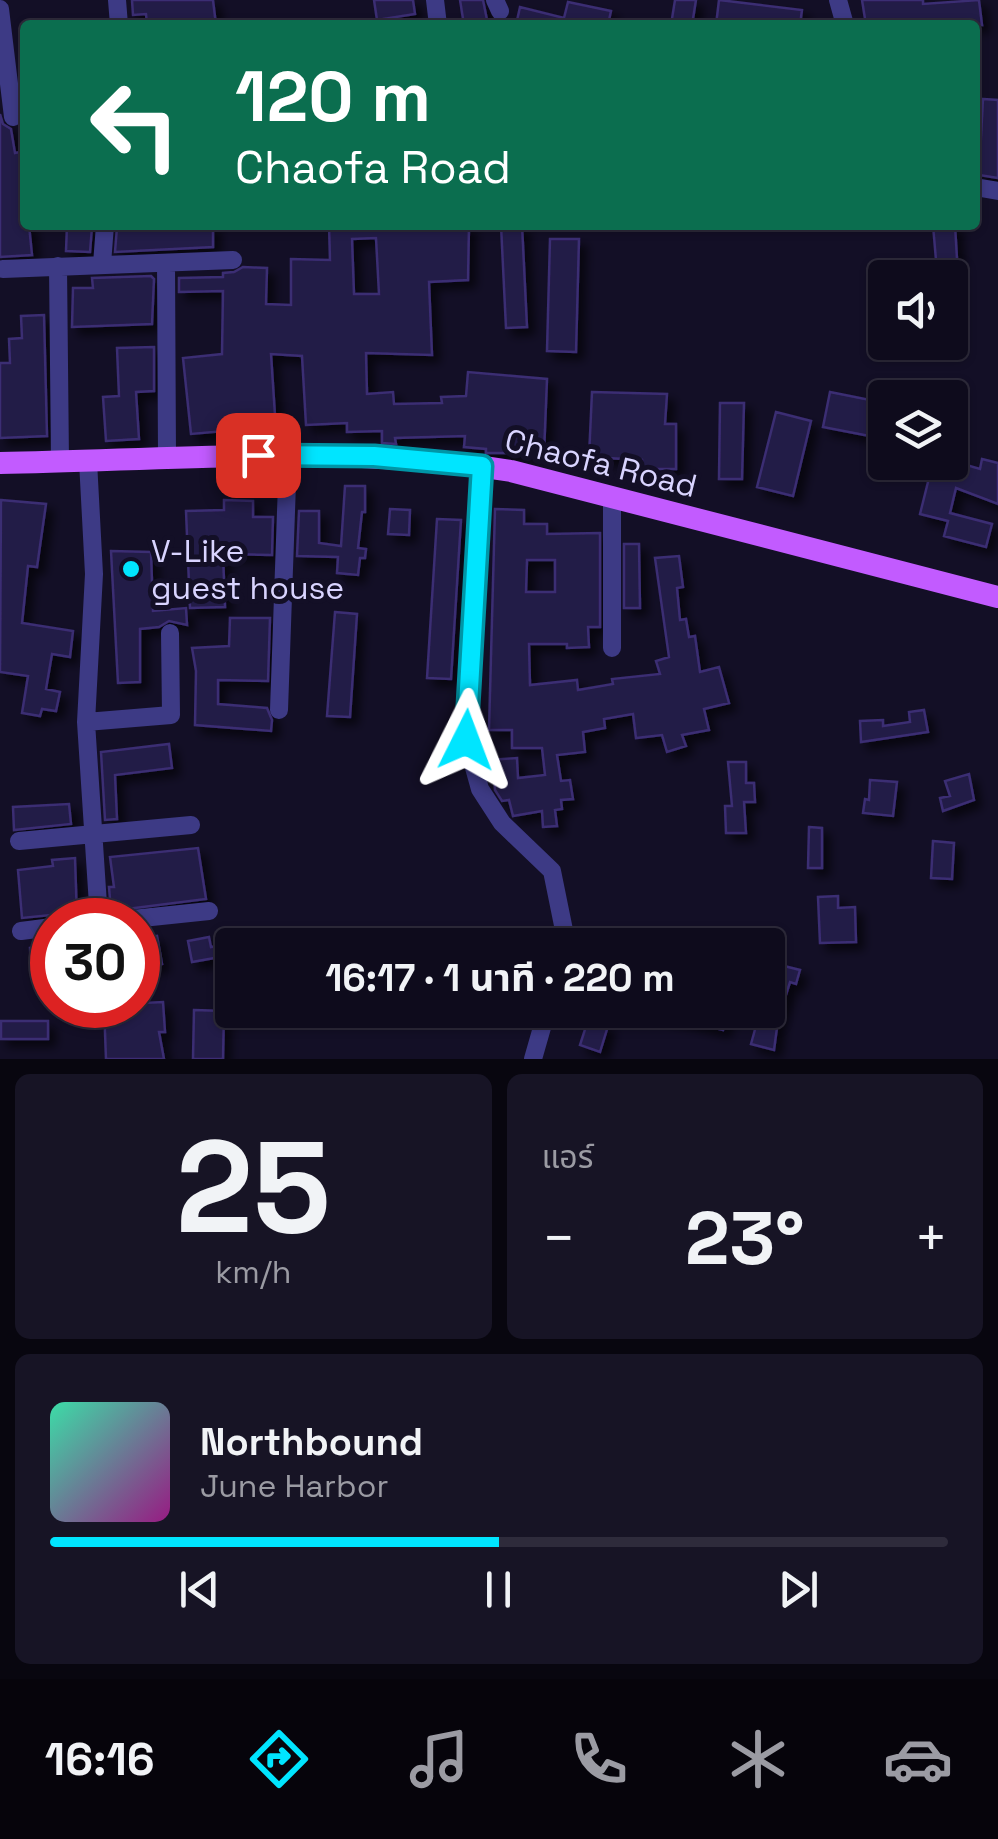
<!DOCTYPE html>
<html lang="th">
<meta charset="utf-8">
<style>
body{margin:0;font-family:"Space Grotesk","Noto Sans Thai",sans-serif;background:#171425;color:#f1f3f6;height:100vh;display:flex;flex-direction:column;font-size:38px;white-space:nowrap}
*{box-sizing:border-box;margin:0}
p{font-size:32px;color:#9b9ba3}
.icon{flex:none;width:55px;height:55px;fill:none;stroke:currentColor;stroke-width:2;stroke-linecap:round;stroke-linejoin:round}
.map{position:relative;height:1059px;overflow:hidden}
.side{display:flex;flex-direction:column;gap:15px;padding:15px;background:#08060f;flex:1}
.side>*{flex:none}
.guide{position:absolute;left:20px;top:20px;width:960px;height:210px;border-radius:10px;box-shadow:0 2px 8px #0004,0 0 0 2px #2e2b3b;background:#0b6e4f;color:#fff;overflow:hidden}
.buttons{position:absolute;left:868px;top:260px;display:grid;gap:20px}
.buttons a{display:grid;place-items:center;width:100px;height:100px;border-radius:10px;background:#0e0b1c;box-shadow:0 2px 8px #0004,0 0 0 2px #2e2b3b;font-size:50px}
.speed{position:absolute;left:30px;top:898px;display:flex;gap:20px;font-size:50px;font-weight:700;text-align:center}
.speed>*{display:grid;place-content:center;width:130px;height:130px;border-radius:50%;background:#0e0b1c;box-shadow:0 2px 8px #0004,0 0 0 2px #2e2b3b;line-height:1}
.speed .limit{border:15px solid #d22;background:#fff;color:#111}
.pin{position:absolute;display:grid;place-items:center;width:85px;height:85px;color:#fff;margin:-42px;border-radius:20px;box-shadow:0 5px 15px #0006}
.me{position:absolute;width:110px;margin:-55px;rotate:3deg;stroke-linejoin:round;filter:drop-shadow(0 0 8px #0008)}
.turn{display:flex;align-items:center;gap:35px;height:210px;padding:0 50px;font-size:45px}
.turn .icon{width:130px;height:130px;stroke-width:2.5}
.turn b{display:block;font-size:70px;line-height:85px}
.big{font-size:75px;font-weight:700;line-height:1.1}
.side .tile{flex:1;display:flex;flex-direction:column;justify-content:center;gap:15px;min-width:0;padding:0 35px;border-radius:15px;background:#171425}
.side .dial{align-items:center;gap:0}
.dial b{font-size:130px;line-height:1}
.song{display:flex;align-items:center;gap:30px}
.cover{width:120px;height:120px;border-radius:15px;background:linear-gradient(135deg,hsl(160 70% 55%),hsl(310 70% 35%))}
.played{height:10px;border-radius:5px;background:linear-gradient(90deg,#00e5ff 50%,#2e2b3b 50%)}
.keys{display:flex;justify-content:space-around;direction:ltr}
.heat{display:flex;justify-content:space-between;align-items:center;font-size:55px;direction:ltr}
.side .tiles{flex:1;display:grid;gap:15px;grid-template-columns:1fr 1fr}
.tile:last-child{grid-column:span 2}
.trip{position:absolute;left:215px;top:928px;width:570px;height:100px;border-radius:10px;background:#0e0b1c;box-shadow:0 2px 8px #0004,0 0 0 2px #2e2b3b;font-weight:700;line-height:100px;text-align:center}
.dock{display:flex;height:160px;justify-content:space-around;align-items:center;background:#06040b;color:#9b9ba3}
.dock .icon{width:70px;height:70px}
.dock .on{color:#00e5ff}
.dock b{font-size:45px;color:#f1f3f6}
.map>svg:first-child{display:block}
</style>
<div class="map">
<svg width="998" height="1059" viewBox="0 0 998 1059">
<defs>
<filter id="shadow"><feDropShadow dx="7" dy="7" stdDeviation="5" flood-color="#0009"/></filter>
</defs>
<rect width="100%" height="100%" fill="#130f26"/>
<path fill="#241b47" stroke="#3b2d73" stroke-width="2.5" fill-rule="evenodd" filter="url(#shadow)" d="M132,0h81l3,25h-69l-1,-11 -13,1z
M374,0h39l2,14 -38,6z
M460,0h23l5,25h-24z
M675,0h21l-4,25h-21z
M719,0l83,10 -2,15h-84z
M862,0h61v4l56,-4 3,25h-116z
M568,2l43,9 -3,14h-92l4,-18 44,11z
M983,99l15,1v78l-19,-3z
M0,114l3,10 8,5 4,24 10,-2v74h4l3,30 -32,2z
M67,225l25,2 -2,25 -24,-1z
M213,225v22l-98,5 2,-25z
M329,225h140l-1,55 -39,2 3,73 -66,-2 1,41 26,-2 1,12 48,-1 -1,-6 25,-1 2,-24 79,7 -3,74h-58v-4l-22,-2 1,-11 -70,2 1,6 -14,-1v-12l-35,1v-9l-41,2 -4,-69 -31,-2 5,77 -18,2v-5l-67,6 -8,-76 39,-4 1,-63 -44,1v-14l44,-1v-4l11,-1 9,-5 24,1 -1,36 25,1v-46l39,1zM376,238l3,56h-25l-2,-55z
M501,225h21l5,102 -21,1z
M933,225h22l2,34 -21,1z
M550,239h29l-3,113 -29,-1z
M151,276l3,3 -2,45 -80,3 1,-39h20l-1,-10z
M44,315l3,121 -47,2v-75h10l-1,-24 13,-1 -1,-22z
M154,347v44l-18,1 3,47 -33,2 -3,-44 16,-1 -2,-48z
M592,392l75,2 -2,30h11v45h-34v-9l-53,-3z
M830,392l55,11v36l-62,-12z
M720,403h24l-2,76h-23z
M776,412l35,9 -18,75 -36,-9z
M982,459l16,4v41l-42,-16 -6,25 42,11 -6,23 -42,-11 4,-15 -28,-7 13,-52h23l24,7z
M345,486h20v26h-3l-4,36 8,1 -1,9h-5l-2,17 -21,-2 1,-16 -41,-1 2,-45h20v32l22,3z
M1,500l45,4 -9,63 -9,-1 -6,57 51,8 -3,26 -18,-3 -6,35 14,3 -4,19 -14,-2 -2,7 -18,-3 6,-37 -28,-4z
M224,500l29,1v16h20l-1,38 -49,-1 2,53 -35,1 -4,-97 38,-1z
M390,509l20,1 -1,25 -21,-1z
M495,509l29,1v14h23v10l53,-1v94h-12l1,20 -22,1v-4h-38l1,41 47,-5 1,10 35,-6 -1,-5 48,-5 -4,-13 13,-4 -14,-99 24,-2 4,31 -6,1 3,32 6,-1 3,18 6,-1 5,36 19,-5 10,36 -25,6 5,21 -27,5 4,11 -19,6 -5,-17 -26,3 -3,-24 -29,5 1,9 -22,4 2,20 -28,3 4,26 9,-1 3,19 -12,1 1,9 -7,1 2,16 -14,1 -1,-16 -29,5 -4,-16 -7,1 -7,-11 -1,-15 -4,1 -1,-16 28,-2 1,20 27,-3 -3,-27h-30v-18h-23zM527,560h28v32h-29z
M437,519l24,1 -10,159 -24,-1z
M624,544h15l1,64h-16z
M111,551l40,1 2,59 33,-3 1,17 -18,-4 -10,6 -19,2v53l-22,1z
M335,612l22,2 -7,103 -23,-1z
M230,618h40l-2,63 -50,-1v24l49,4 5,12 -1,11 -76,-6 1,-54 -4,-23 37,-2z
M924,710l4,22 -67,10 -1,-21 23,-1v6l27,-4 -1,-10z
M169,744l3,24 -57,7 2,44 -12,1 -4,-68z
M728,762h18v21h8l1,19h-11l2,31h-20l-1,-27h7z
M969,774l5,26 -31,11 -3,-13 10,-2 -5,-15z
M870,780l27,2 -4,34 -30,-3 2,-14 4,1z
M69,804l2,20 -57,6 -1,-23z
M809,827l13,1v40h-14z
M933,841l21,2 -2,36 -21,-1z
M198,848l8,51 -95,12 -2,-24h5l-4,-30z
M75,858l2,61 -15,1 -11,-5 -29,3 -4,-48 35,-4 -1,-6z
M838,896v12l17,-1 1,35 -36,1 -2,-46z
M157,936l5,28 -24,4v-29z
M209,937l2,10 7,-1 2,11 -28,5 -4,-21z
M52,947v25l-21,1 -1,-25z
M768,962l32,8 -4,14 -6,-2 -12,38 -4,30 -23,-6 8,-29 9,2z
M163,1002l2,30h-6l5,27h-58l-2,-54z
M194,1010l30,1 -1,48h-30z
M662,1010h66l-5,20 -61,-15z
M588,1020l20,6 -8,26 -20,-7z
M1,1021h47v18h-47z"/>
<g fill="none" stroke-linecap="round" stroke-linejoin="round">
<path stroke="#3d3a85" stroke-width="18" d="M117,0l2,25
M435,0l3,25
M495,0l5,11
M838,0l7,25
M0,9l13,108
M975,187l23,4
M166,263l1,193
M102,264l3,-39
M58,266l2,196
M3,269l230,-9
M88,461l6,113 -8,148 13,198
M482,467l-16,272 14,50 22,34 50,48 15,74
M612,499v149
M279,710l9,-255
M86,722l85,-7 -1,-82
M19,841l172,-16
M123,920l86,-9
M21,931l31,-4
M533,1059l14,-49"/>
<path stroke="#c25bff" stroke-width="22" d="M0,463c171,-3 341,-19 511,8l487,126"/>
</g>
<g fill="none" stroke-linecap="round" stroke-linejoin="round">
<g stroke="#0095a6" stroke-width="25">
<path id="route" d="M258,455l116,1 108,10 -16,274"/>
</g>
<use href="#route" stroke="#00e5ff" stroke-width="18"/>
</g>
<circle fill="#00e5ff" stroke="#130f26" stroke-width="4" cx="131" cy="569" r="10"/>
<g text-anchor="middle" stroke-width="10" stroke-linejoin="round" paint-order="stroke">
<g font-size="32" fill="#d9d4ff" stroke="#130f26">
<text transform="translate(601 463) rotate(14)" y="11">Chaofa Road</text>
</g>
<g font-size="32" fill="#d9d4ff" stroke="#130f26" text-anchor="start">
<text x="151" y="562">V-Like<tspan x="151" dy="37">guest house</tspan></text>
</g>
</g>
</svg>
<div class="buttons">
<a><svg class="icon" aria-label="sound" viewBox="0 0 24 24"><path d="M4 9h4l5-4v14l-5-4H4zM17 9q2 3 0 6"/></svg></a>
<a><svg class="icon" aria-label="layers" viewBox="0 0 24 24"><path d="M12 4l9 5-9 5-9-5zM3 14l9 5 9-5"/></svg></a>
</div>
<div class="speed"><div class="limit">30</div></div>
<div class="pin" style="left:258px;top:455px;background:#d93025"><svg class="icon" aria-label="arrive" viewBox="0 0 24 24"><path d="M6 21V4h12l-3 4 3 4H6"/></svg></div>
<svg class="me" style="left:466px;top:740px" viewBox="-20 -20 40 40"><path d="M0-17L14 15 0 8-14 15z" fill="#00e5ff" stroke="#fff" stroke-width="4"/></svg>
<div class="trip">16:17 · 1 นาที · 220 m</div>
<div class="guide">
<div class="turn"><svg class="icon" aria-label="left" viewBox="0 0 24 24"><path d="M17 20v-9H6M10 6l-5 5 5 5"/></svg><div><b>120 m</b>Chaofa Road</div></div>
</div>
</div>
<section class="side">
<div class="tiles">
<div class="tile dial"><b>25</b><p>km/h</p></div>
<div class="tile"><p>แอร์</p>
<div class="heat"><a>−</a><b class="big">23°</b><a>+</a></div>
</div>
<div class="tile">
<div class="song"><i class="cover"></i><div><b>Northbound</b><p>June Harbor</p></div></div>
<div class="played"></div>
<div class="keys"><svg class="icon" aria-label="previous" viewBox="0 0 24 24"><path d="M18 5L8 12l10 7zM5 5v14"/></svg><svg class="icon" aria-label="pause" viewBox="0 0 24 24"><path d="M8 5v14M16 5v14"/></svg><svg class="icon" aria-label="next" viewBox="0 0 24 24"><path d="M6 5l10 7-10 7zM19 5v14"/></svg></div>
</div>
</div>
</section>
<nav class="dock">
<b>16:16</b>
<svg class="icon on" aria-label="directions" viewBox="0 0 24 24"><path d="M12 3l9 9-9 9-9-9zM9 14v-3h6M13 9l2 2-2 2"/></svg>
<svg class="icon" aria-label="music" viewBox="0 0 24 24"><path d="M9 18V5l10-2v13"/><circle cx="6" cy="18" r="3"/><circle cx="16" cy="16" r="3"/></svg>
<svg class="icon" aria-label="phone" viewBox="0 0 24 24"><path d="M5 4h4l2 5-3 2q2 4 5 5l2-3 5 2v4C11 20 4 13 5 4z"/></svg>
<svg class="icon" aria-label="climate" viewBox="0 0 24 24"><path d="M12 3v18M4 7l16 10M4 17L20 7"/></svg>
<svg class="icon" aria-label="car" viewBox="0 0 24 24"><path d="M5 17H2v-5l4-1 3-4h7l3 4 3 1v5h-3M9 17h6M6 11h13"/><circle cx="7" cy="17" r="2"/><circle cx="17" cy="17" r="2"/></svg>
</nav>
